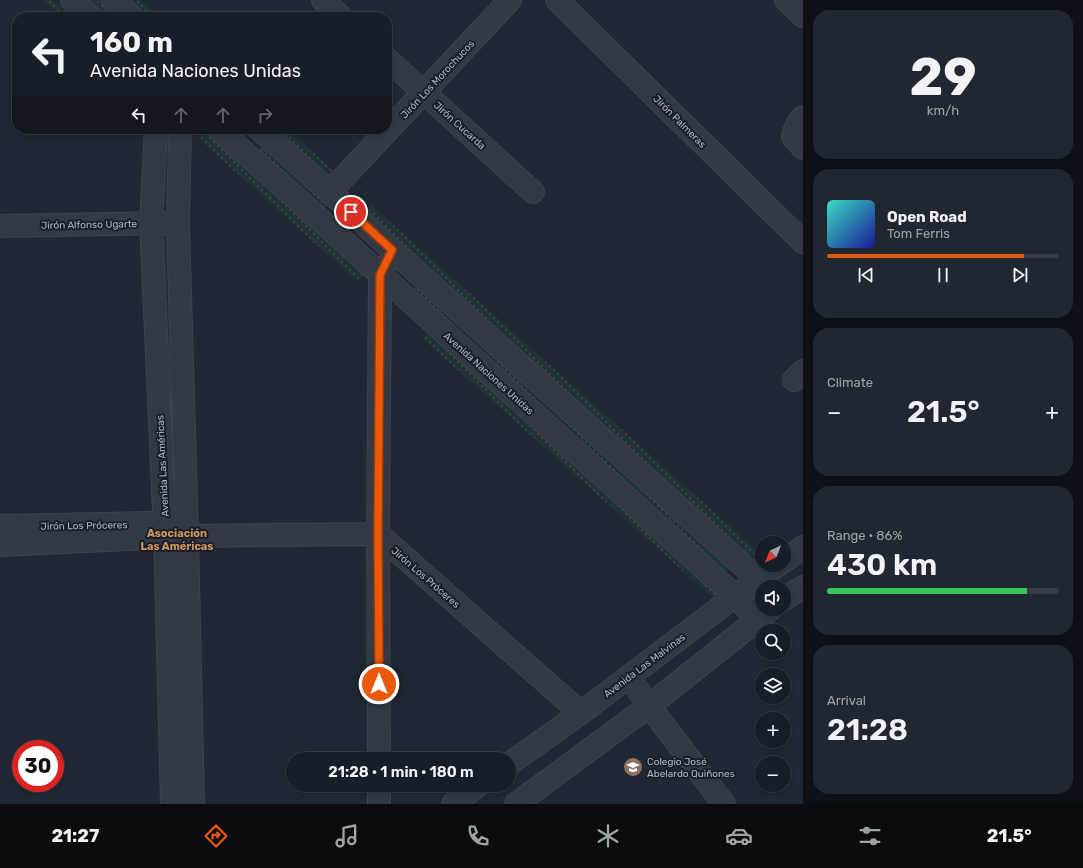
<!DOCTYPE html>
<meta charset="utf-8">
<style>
body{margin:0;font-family:Rubik,sans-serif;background:#212730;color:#f1f3f6;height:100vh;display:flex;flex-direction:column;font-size:15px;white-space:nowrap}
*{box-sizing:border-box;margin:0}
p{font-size:13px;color:#9fa2a8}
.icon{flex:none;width:22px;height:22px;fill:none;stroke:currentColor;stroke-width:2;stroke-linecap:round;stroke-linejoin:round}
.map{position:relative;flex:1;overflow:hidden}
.side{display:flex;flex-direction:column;gap:10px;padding:10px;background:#0d1016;width:280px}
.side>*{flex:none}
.guide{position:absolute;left:12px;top:12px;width:380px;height:122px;border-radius:16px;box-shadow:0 2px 6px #0003,0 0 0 1px #363c45;background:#181e28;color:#f1f3f6;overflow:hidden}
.needle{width:26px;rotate:223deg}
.buttons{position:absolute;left:755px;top:536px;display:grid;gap:8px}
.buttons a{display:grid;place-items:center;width:36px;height:36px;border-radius:50%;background:#181e28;box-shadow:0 2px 6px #0003,0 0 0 1px #363c45;font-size:20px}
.speed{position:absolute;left:12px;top:740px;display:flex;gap:8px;font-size:20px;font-weight:700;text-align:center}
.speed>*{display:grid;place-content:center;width:52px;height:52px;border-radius:50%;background:#181e28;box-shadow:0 2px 6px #0003,0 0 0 1px #363c45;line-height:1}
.speed .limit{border:6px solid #d22;background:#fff;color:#111}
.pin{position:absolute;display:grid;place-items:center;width:34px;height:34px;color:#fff;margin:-17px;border:2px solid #fff;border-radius:50%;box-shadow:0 1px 4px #0007}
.me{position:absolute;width:44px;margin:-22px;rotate:0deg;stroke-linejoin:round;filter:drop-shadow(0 0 3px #0008)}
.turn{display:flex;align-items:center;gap:14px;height:84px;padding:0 12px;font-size:18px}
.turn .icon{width:52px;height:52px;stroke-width:2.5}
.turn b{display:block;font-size:28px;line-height:34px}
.lanes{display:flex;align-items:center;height:38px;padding:0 12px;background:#0003;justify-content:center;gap:20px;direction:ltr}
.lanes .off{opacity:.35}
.big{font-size:30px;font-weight:600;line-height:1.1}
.side .widget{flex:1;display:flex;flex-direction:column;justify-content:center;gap:6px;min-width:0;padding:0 14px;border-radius:16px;background:#212730}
.side .dial{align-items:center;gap:0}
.dial b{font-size:52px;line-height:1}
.song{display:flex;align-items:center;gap:12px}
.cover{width:48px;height:48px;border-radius:6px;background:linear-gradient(135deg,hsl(170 70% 55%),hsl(240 70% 35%))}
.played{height:4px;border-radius:2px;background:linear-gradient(90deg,#ea580c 85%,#363c45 85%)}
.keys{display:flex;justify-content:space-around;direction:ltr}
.heat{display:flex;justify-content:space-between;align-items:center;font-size:22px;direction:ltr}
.charge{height:6px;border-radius:3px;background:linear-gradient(90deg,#34c759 86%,#363c45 0)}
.trip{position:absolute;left:286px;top:752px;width:230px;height:40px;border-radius:20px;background:#181e28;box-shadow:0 2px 6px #0003,0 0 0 1px #363c45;font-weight:600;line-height:40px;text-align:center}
.menu{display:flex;height:64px;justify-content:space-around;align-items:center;background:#0a0c10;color:#9fa2a8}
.menu .icon{width:28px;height:28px}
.menu .on{color:#ea580c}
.menu b{font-size:18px;color:#f1f3f6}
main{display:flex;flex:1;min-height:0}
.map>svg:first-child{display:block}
</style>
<main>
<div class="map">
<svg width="803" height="804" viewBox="0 0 803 804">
<defs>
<pattern id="grass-dots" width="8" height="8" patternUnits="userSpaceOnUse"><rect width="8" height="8" fill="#223336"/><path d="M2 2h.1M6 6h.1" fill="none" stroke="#404e51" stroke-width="1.8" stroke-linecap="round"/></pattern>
</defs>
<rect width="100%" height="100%" fill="#202835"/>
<path fill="url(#grass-dots)" d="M44,0h8l20,17h-8z
M84,0h21l19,17h-20z
M124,0h17l19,17h-17z
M270,129h16l55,48 -7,9z
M207,132l157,142 -7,7 -159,-143 3,-4z
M263,145l65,58 -2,3 -3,3 -66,-57 2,-3z
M371,205l391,350v10l9,13 -407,-365z
M418,286l312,282 -2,4 -3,2 -313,-284 3,-3z
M428,331l305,272 -4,9 -307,-274 3,-5z"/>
<path fill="#223336" d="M166,140l1,64 -4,1z
M162,229h7l1,65 -2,1h-3z
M164,300l6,1 1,62 -4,1z"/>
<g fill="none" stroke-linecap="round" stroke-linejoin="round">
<g stroke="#3d434f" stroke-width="24">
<path id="minor" d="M72,0l19,17
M113,0l19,17
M323,0l18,17
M557,0l246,242
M786,0l17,16
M387,59l146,133
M803,117c-6,6 -9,12 -10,20l10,11
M156,129l-5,94 14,310 7,271
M180,129l-2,94 9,313 6,268
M218,129l98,87 419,380 23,24
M259,129l71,63 62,58 375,337
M330,192l180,-192
M0,226l166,-3
M794,380l9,-9
M0,526l150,-3 6,4
M0,545l149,-7 16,-5 22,3 191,-2 203,179
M784,561l19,-14
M784,599l19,-12
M629,677l20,29 75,98
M379,759l-1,-225 2,-259 4,-8
M509,764l72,-51 154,-117 43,-31
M379,785v19
M453,804l26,-19
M516,804l133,-98 122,-97"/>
</g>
<use href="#minor" stroke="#333a46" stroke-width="22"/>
</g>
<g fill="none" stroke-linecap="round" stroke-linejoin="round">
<g stroke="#983908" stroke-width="10">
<path id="route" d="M351,212l41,38 -12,25 -2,259 1,150"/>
</g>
<use href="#route" stroke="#ea580c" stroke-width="7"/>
</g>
<defs>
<g id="school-disc" transform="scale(1)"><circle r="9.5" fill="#8d6e63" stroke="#191f2a"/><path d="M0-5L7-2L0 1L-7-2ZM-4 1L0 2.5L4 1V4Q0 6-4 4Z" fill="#fff"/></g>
</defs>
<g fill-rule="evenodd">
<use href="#school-disc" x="633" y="767"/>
</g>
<g text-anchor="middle" stroke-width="4" stroke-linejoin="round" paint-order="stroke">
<g font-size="10" fill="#aeb5c3" stroke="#191f2a">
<text transform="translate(437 79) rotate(-47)" y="4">Jirón Los Morochucos</text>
<text transform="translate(680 121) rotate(45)" y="4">Jirón Palmeras</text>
<text transform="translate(460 125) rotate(42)" y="4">Jirón Cucarda</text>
<text transform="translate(89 224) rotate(-1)" y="4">Jirón Alfonso Ugarte</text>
<text transform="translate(489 373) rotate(42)" y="4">Avenida Naciones Unidas</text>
<text transform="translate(162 466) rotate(-93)" y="4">Avenida Las Américas</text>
<text transform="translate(84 525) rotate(-1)" y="4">Jirón Los Próceres</text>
<text transform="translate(426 577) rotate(41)" y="4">Jirón Los Próceres</text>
<text transform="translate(644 665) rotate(-37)" y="4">Avenida Las Malvinas</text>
</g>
<g font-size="10" fill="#aeb5c3" stroke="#191f2a" text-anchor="start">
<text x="647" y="765">Colegio José<tspan x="647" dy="12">Abelardo Quiñones</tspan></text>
</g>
<g font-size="11" font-weight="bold" fill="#ce955e" stroke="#191f2a">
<text x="177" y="537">Asociación<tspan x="177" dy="13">Las Américas</tspan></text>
</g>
</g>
</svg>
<div class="buttons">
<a><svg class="needle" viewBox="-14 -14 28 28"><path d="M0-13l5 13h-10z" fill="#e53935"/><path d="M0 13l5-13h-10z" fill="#9fa2a8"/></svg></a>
<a><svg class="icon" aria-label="sound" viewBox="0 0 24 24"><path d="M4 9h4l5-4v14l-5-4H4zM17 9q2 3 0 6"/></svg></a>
<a><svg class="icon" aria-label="search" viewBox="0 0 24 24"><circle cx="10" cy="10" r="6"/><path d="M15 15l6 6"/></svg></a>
<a><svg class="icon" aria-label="layers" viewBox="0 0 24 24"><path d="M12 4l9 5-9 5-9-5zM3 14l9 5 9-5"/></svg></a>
<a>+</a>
<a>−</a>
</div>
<div class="speed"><div class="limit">30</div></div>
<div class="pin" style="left:351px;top:212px;background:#d93025"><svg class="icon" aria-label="arrive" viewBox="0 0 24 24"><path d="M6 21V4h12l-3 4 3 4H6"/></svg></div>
<svg class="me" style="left:379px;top:684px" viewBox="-20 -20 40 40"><circle r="17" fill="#ea580c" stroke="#fff" stroke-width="3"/><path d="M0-11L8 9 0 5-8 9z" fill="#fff"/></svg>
<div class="trip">21:28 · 1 min · 180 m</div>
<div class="guide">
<div class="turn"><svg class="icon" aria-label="left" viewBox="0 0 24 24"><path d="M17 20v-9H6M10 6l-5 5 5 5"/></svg><div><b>160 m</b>Avenida Naciones Unidas</div></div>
<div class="lanes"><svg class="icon" aria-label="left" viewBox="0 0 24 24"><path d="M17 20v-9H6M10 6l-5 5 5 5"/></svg><svg class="icon off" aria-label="ahead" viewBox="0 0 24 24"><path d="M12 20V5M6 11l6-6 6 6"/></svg><svg class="icon off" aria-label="ahead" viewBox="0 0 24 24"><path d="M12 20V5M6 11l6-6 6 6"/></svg><svg class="icon off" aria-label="right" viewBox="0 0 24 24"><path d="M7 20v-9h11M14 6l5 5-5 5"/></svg></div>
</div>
</div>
<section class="side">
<div class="widget dial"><b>29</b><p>km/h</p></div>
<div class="widget">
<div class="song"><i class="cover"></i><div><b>Open Road</b><p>Tom Ferris</p></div></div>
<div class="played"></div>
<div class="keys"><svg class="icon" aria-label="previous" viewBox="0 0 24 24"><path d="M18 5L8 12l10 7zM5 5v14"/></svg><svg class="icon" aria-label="pause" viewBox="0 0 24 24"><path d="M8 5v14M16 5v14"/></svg><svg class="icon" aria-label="next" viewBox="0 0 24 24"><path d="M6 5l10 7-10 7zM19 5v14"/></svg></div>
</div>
<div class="widget"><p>Climate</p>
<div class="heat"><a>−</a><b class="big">21.5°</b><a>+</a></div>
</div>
<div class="widget"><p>Range · 86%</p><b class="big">430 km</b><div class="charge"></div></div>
<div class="widget"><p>Arrival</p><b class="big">21:28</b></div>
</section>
</main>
<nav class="menu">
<b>21:27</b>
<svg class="icon on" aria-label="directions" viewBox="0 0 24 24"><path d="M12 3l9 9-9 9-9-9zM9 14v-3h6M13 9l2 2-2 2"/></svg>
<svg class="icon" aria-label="music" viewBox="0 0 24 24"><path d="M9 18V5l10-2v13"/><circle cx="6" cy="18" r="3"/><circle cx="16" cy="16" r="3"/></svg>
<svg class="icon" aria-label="phone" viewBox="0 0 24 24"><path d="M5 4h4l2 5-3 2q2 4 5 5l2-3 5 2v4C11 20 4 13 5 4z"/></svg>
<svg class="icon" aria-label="climate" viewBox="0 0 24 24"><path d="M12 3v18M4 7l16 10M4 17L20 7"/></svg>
<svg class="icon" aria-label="car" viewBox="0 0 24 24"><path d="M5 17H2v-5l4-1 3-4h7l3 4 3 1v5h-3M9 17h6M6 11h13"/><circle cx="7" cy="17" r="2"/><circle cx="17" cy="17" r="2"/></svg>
<svg class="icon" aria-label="filters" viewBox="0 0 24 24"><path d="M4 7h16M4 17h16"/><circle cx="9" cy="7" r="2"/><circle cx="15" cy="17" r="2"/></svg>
<b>21.5°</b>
</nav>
